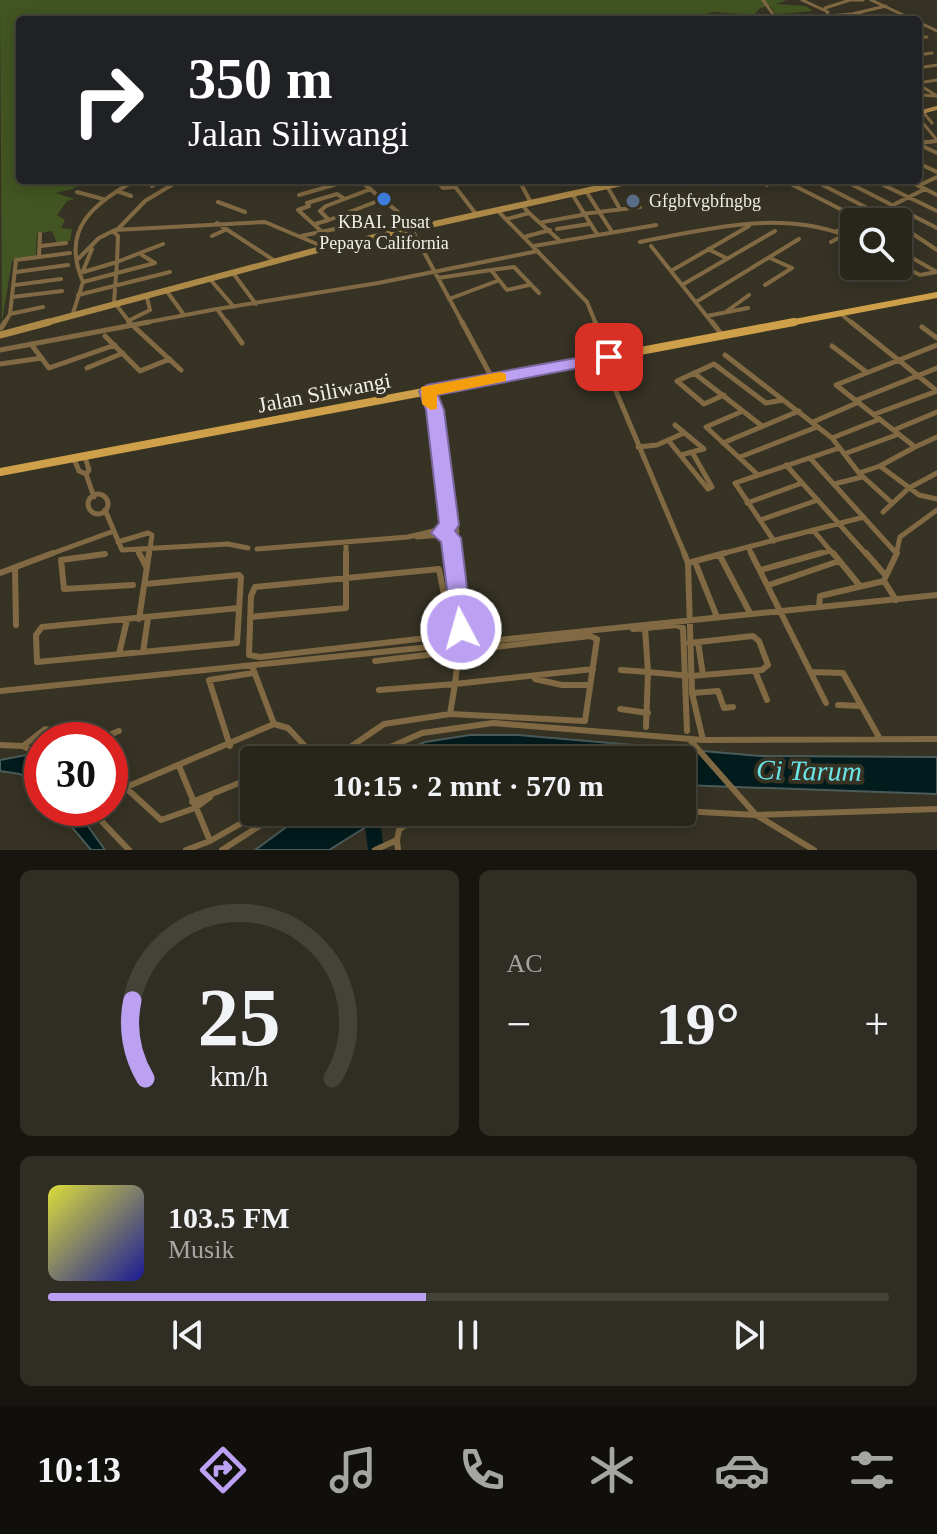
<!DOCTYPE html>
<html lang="id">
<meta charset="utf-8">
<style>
body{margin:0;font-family:Georgia,serif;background:#302e24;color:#f1f3f6;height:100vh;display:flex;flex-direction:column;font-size:30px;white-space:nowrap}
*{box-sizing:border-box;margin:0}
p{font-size:26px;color:#a5a5a3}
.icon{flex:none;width:44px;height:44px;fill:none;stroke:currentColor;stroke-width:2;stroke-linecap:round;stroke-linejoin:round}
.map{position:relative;height:850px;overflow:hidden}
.drawer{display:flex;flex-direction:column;gap:20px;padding:20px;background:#16150f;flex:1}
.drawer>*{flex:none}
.top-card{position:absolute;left:16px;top:16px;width:906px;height:168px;border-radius:8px;box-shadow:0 4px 20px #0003,0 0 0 2px #44433a;background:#202124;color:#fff;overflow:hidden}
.controls{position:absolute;left:840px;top:208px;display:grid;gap:16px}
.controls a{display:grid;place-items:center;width:72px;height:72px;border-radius:8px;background:#28261b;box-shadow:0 4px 20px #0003,0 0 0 2px #44433a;font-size:40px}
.speed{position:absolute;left:24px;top:722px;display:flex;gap:16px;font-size:40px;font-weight:700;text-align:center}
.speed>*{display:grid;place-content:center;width:104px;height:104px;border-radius:50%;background:#28261b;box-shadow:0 4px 20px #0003,0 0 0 2px #44433a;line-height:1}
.speed .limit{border:12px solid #d22;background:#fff;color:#111}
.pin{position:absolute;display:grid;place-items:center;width:68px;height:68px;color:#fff;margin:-34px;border-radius:16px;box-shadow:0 4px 12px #0006}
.me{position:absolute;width:88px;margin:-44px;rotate:354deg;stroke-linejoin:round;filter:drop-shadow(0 0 6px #0008)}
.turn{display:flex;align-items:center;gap:28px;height:168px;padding:0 40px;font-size:36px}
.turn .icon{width:104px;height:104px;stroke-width:2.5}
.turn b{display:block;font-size:56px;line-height:68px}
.big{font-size:60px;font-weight:600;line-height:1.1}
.drawer .card{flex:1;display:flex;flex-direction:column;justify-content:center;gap:12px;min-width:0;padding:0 28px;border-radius:12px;background:#302e24}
.drawer .dial{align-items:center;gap:0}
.dial svg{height:208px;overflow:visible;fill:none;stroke:#44433a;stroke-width:7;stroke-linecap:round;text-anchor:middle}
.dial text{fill:#f1f3f6;stroke:none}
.song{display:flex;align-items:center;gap:24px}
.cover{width:96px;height:96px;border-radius:12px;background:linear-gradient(135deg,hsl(60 70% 55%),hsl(240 70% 35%))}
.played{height:8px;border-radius:4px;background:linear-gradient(90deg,#bca0f2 45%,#44433a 45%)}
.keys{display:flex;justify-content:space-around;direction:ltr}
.heat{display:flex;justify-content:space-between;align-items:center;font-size:44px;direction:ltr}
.drawer .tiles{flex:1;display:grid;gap:20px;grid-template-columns:1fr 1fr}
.card:last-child{grid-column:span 2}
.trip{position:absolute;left:240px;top:746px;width:456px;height:80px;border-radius:8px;background:#28261b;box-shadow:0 4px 20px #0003,0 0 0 2px #44433a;font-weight:600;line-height:80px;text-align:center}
.tabs{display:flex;height:128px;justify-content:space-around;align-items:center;background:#100f0b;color:#a5a5a3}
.tabs .icon{width:56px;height:56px}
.tabs .active{color:#bca0f2}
.tabs b{font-size:36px;color:#f1f3f6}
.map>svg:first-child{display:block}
</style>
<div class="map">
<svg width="937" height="850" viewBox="0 0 937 850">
<rect width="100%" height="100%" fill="#363224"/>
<path fill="#435522" d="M0,0h787l-11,4 30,2 7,5 -32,3 2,5h-4l-9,-13 -10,2 -6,7 -41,-3 -29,8h-664v160h65l-12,9 -17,4 19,6 -8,2 -10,14 8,5 -4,8 11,1 -2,12 -13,2 -5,-12 -15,3 -1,22 -24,5 -10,60z"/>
<path fill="#021b1c" stroke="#4a5b59" stroke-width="2" d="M470,735h48l242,21 177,1v37l-255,-9v-25h-299l42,-18z
M26,755l16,16v18l-22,-15 -20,-3v-11z
M56,808h19l30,42h-14z
M307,812h83l-61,38h-74z"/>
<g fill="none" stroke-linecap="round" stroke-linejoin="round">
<path fill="#021b1c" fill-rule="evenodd" d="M363,812h16l5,38h-16z"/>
<path stroke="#816a43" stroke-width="3" d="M763,0l14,20
M802,0l26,12 -2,5
M852,0h11
M871,0l43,20
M825,8l25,-8
M858,13l13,7
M725,17l5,3
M783,20l69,-6 34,-8
M918,22l19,9
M918,38l9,-1
M918,55l14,-2
M918,68l19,-3
M918,83l19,-3
M918,84l19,12
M921,95l15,1
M923,112l9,11
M918,117l19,23
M920,143l17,-2"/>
<path stroke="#816a43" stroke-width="4" d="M918,143l19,-2
M918,144l19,9
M918,163l19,9
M359,180l39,32 13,16 52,96
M436,180l7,8 12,-1
M450,180l26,34
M519,180l12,23
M783,180l83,42
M813,180l64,33 48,-24
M843,180l94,48
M873,180l64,31
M907,180l30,15
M767,185l13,-5
M920,185l17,-8
M152,186l10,-6
M607,186l13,23
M117,191l14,5
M586,191l26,41
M77,192l26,7
M572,194l25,40
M299,195l52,-15
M218,202l27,10
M497,210l90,92 9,22
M529,213l30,27
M877,213l18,9
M582,214l58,-7
M507,219l22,-6 -7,-8
M329,220l54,-21
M543,222l39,-7
M217,223l58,38
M315,224l14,-4 -9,-9 6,-5 45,-17
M898,224l39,26
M118,229l27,-28 35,-21
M557,229l32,-5
M321,231l-23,-21 11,-4 -2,-3 30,-9 6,4
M837,231l17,-8
M324,232l12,13
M212,236l13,-6
M301,236l34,-7
M524,237l26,-7
M640,242c66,-13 139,-32 204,-7
M831,242l13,-7 8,4
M41,246l25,-3
M534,246l122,-21
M651,246l62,78
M708,249l18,9
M898,250l39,22
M39,257l1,-23
M77,260l22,-22 16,-8 150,-8 59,25
M898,264l22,11 16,-3
M83,271l9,-22
M671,271l78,-45
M16,272l52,-7
M80,273l37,-11 1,-26 -5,-5
M233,273l23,31
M209,278l25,29
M438,278l53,-8
M83,282l72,-19 -13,-8
M15,285l46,-6
M529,285l-22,5 -16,-20 23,-3 25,26
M682,285l93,-54
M765,285l27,-17 -22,-10
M166,290l18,25
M78,295l92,-23
M12,297l50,-6
M449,299l48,-18
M696,302l103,-63
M727,311l22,-16
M73,313l10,-31c-23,-53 10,-78 53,-102
M10,314l33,-7
M841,314l12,10
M707,316l41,-8
M128,321l22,-11 -3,-12
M4,324l6,-10 6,-54 54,-7
M131,324l-17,-22 3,-40 46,-18
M138,324l79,-15
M228,324l-11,-15 161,-26 160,-32"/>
<path stroke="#816a43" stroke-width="5" d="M129,322l52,48
M227,322l15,21
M462,322l30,56
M595,322l13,34
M712,322l10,13
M851,322l86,69
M922,327l15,11
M1,328l4,-6
M105,336l35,35 30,-12
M31,344l18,24 66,-23
M937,345l-101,40 79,62 -35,19 39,29 18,4
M832,346l33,25
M0,350l149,-28
M725,355l107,83 27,35
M602,358l83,197
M0,364l42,-6
M87,368l36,-15
M694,373l68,53
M436,389l13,136
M427,391l8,19
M724,395l-20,9 -27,-23 37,-17 52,39 17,-3
M857,400l80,-32
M743,411l-37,16 51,47
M875,414l62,-23
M813,422l46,-20
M675,425l29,24
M894,430l43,-18
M832,438l48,-19
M668,440l40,49
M723,443l76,-32
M638,447l19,-2 27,-12
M915,447l22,-10
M692,452l20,35 -4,2
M844,454l55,-20
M681,455l22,-6
M85,457l4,13 -3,4
M740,457l77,-30
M810,458l86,95
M74,459l5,12 7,3 8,23
M786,465l81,90
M880,466l-21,7 33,30
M834,484l28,-7
M88 504a10 10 0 1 1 20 0a10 10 0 1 1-20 0Z
M747,503l55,-20
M105,510l17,40 106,-6 20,4
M883,512l26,-24 28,-15
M760,520l58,-20
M443 531a7 7 0 1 1 14 0a7 7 0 1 1-14 0Z
M813,530l21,25
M417,537l26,-2
M451,538l2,17
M774,541l-39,-58 104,-35
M118,542l30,-9 4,2 -3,20
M346,542v13
M257,549l151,-12 34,-8
M749,549l3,6
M138,551l2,4
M48,555l66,-24
M95,555l10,-1
M717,555l147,-38
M814,555l16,-4
M896,555l4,-18 37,-27"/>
<path stroke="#816a43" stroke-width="6" d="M139,553l8,15
M684,553l4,10 4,130 11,47
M751,553l75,150
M833,553l27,33
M866,553l20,23 -2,5 12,19
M105,554l-44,6 3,29 69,-4
M720,556l30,57
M695,562l22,55
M688,563l37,-10
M15,568l1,57
M439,569l11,57 -5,10 -185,21 -11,-2 2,-59 4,-9z
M761,570l60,-17
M0,573l53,-20
M886,576l11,-23
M145,584l94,-9 2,2 -4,66 -200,19 -1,-27 6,-8 197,-19
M769,585l70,-24
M819,607l1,-11 64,-15
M250,617l96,-9v-55
M139,619l10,-66
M645,628l32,-3 6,3 4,103
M698,642l5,33
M143,652l5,-34
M119,654l8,-34
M375,661l215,-25 7,3 -12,82 -135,-7
M252,666l22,58 14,4 30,32
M621,670l27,2 -3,-44 -12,1
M755,671l12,29
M812,672l31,1 37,66
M535,679l27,6h28
M379,690l76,-6 6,-55 -8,-76
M0,691l937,-96
M692,693l26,-2 6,17 9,-1
M838,705l23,1
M620,709l28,4
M646,727l2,-55 43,4 71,-6 6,-5 -9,-24 -6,-5 -64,7
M689,739l67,76 58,35
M96,740l23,-9
M0,745l23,1 19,10
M23,746l22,-17 4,1v10
M230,746l-21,-66 44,-7
M343,752l41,-28 66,-10 5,-30 138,-15
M361,760l61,-27 71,-10 210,17 234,-1
M179,766l31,75
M126,788l35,32 34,-12 15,-11
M110,794l164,-70
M192,802l62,-25
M89,808l40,42
M682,811l74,4 181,-6
M397,840l1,10
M186,850l24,-9 51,-29
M222,850l59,-38
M375,850l22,-10 2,-10 22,-18"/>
<path stroke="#ad8948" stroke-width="4" d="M918,113l19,-5"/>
<path stroke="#ad8948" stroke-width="6" d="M41,324l284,-76 310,-68"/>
<path stroke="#ad8948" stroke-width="7" d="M0,335l49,-13"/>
<path stroke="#cfa04a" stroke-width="6" d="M784,324l153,-29"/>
<path stroke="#cfa04a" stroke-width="8" d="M0,472l794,-150"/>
</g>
<path fill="#bca0f2" stroke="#7a689d" stroke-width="2" d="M609,352l6,1v8l-177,34 6,15 15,115 -4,6 6,7 11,91 -3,7h-16l-12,-94 -10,-9 8,-10 -13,-113 -7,-19 8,-6z"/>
<path fill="#f59e0b" d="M500,372l6,2v7l-69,14v14l-6,1 -9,-6 -1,-17z"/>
<circle fill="#3f7fe0" stroke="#363224" stroke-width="3" cx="384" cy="199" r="8"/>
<circle fill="#5c6f8a" stroke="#363224" stroke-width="3" cx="633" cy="201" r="8"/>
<g text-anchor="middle" stroke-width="8" stroke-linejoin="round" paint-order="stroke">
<g font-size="18" fill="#f2f0e8" stroke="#363224" text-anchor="start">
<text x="649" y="207">Gfgbfvgbfngbg</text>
<text x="384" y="228" text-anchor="middle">KBAI. Pusat<tspan x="384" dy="21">Pepaya California</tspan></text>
</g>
<g font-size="22" fill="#f2f0e8" stroke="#363224">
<text transform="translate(324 392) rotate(-11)" y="8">Jalan Siliwangi</text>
</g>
<g font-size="28" font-style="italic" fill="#6be4e8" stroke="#363224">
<text transform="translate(809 770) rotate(1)" y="10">Ci Tarum</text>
</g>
</g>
</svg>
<div class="controls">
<a><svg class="icon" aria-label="search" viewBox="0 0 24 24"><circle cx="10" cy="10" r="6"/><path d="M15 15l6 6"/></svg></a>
</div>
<div class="speed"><div class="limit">30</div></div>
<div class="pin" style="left:609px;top:357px;background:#d93025"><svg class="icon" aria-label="arrive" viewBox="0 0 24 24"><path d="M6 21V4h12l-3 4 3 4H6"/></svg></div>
<svg class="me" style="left:461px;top:629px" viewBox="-20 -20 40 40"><circle r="17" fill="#bca0f2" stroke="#fff" stroke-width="3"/><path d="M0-11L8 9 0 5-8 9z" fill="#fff"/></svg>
<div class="trip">10:15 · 2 mnt · 570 m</div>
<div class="top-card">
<div class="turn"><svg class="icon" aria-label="right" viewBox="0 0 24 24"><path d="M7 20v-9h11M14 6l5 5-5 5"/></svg><div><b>350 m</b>Jalan Siliwangi</div></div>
</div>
</div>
<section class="drawer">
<div class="tiles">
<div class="card dial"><svg viewBox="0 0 100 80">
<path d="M14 69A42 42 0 1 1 86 69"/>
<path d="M14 69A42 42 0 0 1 9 39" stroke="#bca0f2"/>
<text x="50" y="56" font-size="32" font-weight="700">25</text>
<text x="50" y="72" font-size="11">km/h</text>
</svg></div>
<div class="card"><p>AC</p>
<div class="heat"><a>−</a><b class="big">19°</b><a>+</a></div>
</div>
<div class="card">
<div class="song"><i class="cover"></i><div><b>103.5 FM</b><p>Musik</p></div></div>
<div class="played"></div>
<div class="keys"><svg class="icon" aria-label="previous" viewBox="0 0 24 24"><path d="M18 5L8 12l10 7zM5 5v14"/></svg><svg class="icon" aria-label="pause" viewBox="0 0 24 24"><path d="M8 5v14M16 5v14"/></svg><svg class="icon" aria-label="next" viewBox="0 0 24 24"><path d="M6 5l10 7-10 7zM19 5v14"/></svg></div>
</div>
</div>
</section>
<nav class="tabs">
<b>10:13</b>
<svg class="icon active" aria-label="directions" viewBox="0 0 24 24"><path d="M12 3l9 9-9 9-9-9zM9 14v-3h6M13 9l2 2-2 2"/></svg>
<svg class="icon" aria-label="music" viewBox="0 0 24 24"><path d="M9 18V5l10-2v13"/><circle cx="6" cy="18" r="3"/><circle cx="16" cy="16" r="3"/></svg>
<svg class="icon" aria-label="phone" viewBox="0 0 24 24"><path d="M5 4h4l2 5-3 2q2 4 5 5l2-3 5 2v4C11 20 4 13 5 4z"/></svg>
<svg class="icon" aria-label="climate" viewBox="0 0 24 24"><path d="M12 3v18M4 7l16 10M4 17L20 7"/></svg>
<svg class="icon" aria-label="car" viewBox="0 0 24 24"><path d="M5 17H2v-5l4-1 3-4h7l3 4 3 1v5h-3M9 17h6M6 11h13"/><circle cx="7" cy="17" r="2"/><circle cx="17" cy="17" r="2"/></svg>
<svg class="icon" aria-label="filters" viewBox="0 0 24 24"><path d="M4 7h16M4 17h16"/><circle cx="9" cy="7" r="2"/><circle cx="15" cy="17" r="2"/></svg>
</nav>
